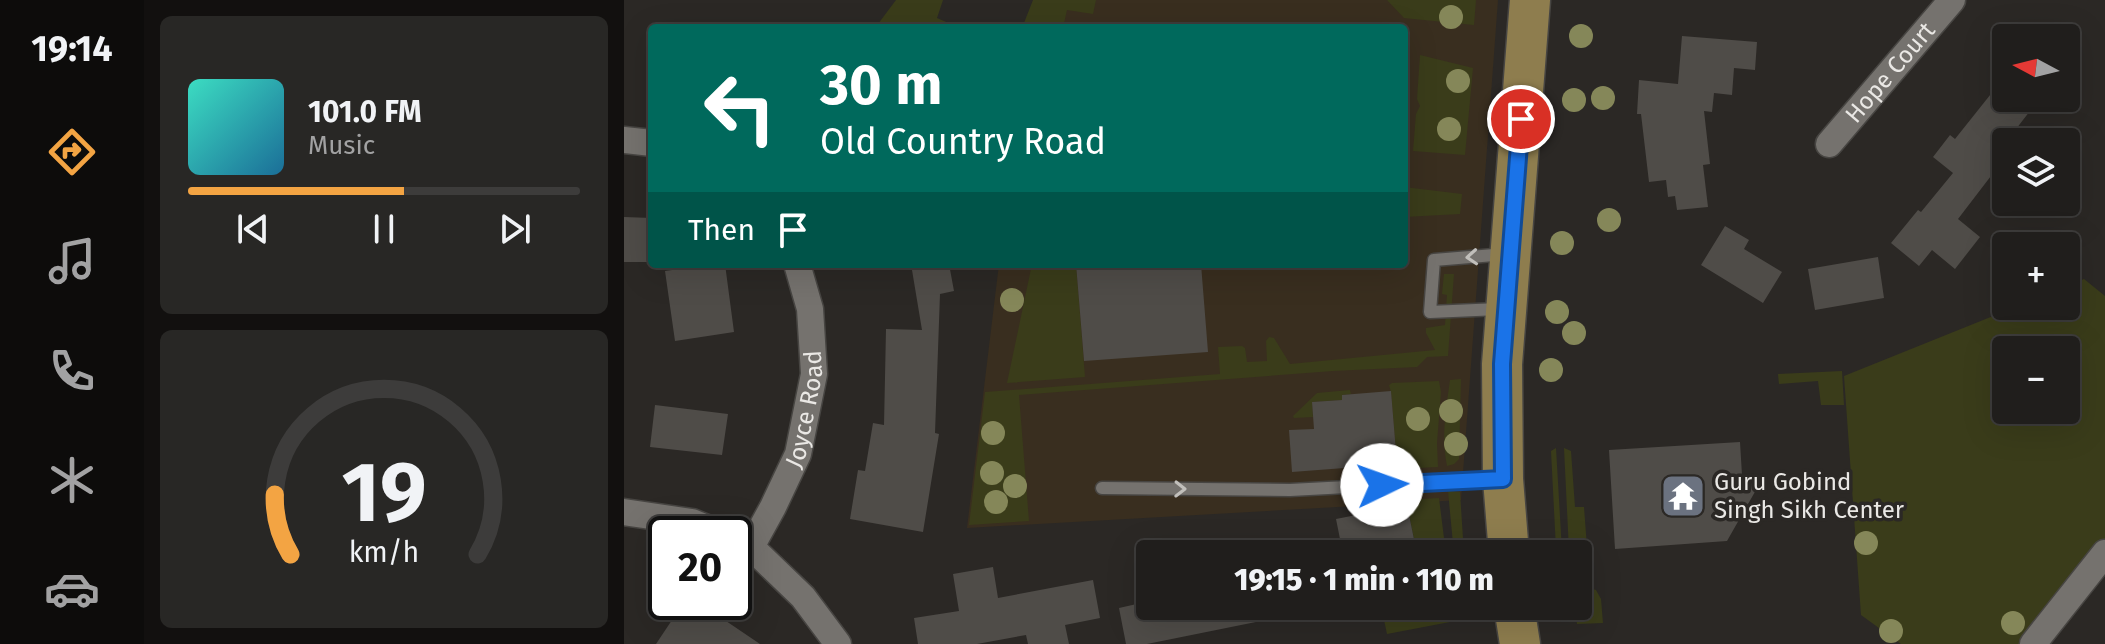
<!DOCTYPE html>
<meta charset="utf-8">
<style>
body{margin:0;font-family:"Fira Sans",sans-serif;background:#282725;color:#f1f3f6;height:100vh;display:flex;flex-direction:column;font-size:30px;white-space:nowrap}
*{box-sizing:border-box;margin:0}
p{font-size:26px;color:#a2a2a3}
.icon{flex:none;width:44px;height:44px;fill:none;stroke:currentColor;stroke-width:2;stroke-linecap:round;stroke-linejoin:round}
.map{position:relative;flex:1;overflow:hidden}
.drawer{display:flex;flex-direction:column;gap:16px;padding:16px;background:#12100f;width:480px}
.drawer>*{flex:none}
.guide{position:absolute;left:24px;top:24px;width:760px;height:244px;border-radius:8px;box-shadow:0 8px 32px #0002,0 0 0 2px #3d3c3b;background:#00695c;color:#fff;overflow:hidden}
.needle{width:52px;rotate:277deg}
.tools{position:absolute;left:1368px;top:24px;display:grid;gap:16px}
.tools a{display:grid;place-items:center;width:88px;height:88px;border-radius:8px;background:#201e1c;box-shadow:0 8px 32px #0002,0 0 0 2px #3d3c3b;font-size:40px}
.speed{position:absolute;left:24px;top:516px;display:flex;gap:16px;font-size:40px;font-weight:700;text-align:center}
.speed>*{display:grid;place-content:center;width:104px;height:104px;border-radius:50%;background:#201e1c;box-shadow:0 8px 32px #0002,0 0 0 2px #3d3c3b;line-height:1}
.speed .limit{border:4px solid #111;border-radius:12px;background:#fff;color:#111}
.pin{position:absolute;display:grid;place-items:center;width:68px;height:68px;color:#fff;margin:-34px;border:4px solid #fff;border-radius:50%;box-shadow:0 2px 8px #0007}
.me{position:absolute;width:88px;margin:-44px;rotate:87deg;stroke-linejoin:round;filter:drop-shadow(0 0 6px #0008)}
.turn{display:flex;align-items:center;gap:28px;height:168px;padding:0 40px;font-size:36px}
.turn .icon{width:104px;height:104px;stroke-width:2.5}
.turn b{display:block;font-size:56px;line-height:68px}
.then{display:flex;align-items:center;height:76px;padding:0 40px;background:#0003;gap:16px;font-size:30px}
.drawer .card{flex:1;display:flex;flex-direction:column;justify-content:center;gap:12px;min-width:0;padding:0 28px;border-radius:12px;background:#282725}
.drawer .dial{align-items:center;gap:0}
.dial svg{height:208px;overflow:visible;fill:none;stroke:#3d3c3b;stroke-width:7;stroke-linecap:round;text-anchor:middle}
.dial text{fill:#f1f3f6;stroke:none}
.song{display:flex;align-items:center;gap:24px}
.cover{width:96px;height:96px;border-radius:12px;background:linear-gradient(135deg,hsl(170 70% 55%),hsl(200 70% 35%))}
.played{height:8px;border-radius:4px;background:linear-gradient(90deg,#f3a443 55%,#3d3c3b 55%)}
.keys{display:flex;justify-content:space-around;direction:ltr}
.trip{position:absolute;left:512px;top:540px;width:456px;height:80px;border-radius:8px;background:#201e1c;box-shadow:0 8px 32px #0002,0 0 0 2px #3d3c3b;font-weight:800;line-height:80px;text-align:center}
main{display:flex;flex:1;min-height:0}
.tabs{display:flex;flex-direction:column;width:144px;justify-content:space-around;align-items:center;background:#0d0c0b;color:#a2a2a3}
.tabs .icon{width:56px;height:56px}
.tabs .current{color:#f3a443}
.tabs b{font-size:36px;color:#f1f3f6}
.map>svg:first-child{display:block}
</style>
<main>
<nav class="tabs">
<b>19:14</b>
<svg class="icon current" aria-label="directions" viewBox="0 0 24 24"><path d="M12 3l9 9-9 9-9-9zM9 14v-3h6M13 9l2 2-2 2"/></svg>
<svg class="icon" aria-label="music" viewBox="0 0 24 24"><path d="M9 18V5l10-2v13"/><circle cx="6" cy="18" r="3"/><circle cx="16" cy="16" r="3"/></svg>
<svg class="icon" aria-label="phone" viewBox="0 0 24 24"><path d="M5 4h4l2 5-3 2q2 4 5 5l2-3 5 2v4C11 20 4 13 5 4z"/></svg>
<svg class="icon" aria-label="climate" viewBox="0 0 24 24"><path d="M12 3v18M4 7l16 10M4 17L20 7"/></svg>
<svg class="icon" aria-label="car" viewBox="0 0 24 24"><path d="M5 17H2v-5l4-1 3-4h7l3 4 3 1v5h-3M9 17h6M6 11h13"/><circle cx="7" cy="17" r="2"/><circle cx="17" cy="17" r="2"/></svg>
</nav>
<section class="drawer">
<div class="card">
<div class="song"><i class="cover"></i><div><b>101.0 FM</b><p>Music</p></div></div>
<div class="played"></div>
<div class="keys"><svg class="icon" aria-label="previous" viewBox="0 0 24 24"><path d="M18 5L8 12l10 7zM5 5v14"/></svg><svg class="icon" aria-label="pause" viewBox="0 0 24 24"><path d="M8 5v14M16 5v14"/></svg><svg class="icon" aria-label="next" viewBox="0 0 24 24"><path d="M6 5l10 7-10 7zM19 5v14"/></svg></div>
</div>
<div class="card dial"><svg viewBox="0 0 100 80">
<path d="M14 69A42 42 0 1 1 86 69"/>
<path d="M14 69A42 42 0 0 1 8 46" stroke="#f3a443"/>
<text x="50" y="56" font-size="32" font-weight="700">19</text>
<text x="50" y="72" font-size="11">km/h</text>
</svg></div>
</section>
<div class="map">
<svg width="1481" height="644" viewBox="0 0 1481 644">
<rect width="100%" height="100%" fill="#2b2825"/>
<path fill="#392e1f" d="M424,0h450l-37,500 -494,28 32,-264h405v-236h-362z"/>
<path fill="#3a3c1a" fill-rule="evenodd" d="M272,0h47l-6,18 23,10h-85z
M409,0h63l-3,14 -26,-4 -4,18h-41z
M763,0h89l-2,25 -70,-7z
M796,55l53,13 -8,87 -52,-4 3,-37 4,-8 -3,-7z
M780,187l58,7 -2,20 -56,3z
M408,264h44l9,113 -78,6z
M820,274h10l-6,82 -21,1 -10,10 -84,4 -314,24 10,126 -60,4 16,-133 235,-18 -2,-27 24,-1 3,2 2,14 20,-1 -1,-20 3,-4 5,1 16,26 145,-14 -9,-17v-5l19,-3 2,-30 -5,-1z
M1460,279l21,17v244l-82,104h-122l-40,-29 -17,-239 174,-70h48v-19zM1382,350h60v60h-60z
M1218,371l2,34h-23l-3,-24 -39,3 -1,-10z
M837,379l-2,80 -5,5 -7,2c-6,-29 -1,-57 3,-86z
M815,381l2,11 -4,51 1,24c-14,0 -29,4 -41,-3l-6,-72 -2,-7 3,-2z
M726,390l1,4 -9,1v5l-30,2 1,15 -19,1 -1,-2 24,-23z
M932,448l6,103 -6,-2 -5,-98z
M940,448l7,3 4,56h9l3,40 -3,3 -15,1z
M824,491l12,1 4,62h-10z
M815,498l7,56h-29l-10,-49 -4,-5z
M954,585l18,5 5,9 2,24 -26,1 -2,-18h3z
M757,606h71l1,13 -3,3 -63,12z"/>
<path fill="#4f4c48" d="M1058,36l75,6 -2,28 -21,-2 -2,27 -18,-2 -2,19 -8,-1 6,53 -7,1 5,42 -31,3 -2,-14 -7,1 -2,-17 -17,2 -8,-68h-4l2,-34 39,4z
M1382,75v23h34l-34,44v40l-12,-10 -36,47 22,18 -25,32 -23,-19 -13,16 -28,-23 27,-33 3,2 32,-39 -20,-16 17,-22 5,4z
M0,217l28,1 -1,44h-27z
M1101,226l24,14 -5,9 38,23 -19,31 -62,-38z
M1254,257l6,41 -69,12 -7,-41z
M91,264h10l9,68 -59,9 -10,-70z
M287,264h38l5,27 -14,3 -5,139 4,1 -16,98 -73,-13 8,-49 7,1 8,-48 11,2 2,-96 36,1z
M452,264h125l7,88 -124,9z
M767,391l6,73 -105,8 -3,-42 25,-1 -2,-27 30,-2v-5z
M31,405l73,9 -6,41 -72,-8z
M1116,442l2,33 7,5 7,10 -29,51 -112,8 -6,-99z
M783,505l10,49h-74l-7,-35z
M369,567l5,31 95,-18 7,38 -35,7 4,19h-41l-2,-9 -49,9h-59l-4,-26 45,-7 -6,-37z
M526,601v5h125l1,12 -129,26h-21l-7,-36z
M60,602h14l62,42h-104z"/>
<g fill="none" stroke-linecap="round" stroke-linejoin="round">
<g stroke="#474542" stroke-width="15">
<path id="lane" d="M875,309l-69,3 4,-52 72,-6
M478,488l188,2 209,-11"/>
</g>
<g stroke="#474542" stroke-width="29">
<g id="street">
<path d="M0,140l28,3"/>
<path id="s1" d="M1205,144l123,-144"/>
<path d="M0,512l68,10 29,12"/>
<path d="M110,539l17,8 52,50 35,47"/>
<path id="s2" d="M127,547l22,-40 25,-53 16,-80 -4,-65 -13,-45"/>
<path d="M1409,644l72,-91"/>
</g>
</g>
<g stroke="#474542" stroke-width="43">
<path id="primary" d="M885,554l-6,-75 -1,-115 28,-364
M890,606l6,38"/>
</g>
<use href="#lane" stroke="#75726e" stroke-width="12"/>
<use href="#street" stroke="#75726e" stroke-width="26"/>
<use href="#primary" stroke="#8e7d4e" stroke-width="40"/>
</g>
<g fill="#858759">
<circle cx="827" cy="17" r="12"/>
<circle cx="957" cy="36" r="12"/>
<circle cx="834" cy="81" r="12"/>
<circle cx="979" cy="98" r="12"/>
<circle cx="950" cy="100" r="12"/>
<circle cx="825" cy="129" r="12"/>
<circle cx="985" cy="220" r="12"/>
<circle cx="938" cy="243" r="12"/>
<circle cx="388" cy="300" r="12"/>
<circle cx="933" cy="312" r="12"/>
<circle cx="950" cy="333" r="12"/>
<circle cx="927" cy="370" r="12"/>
<circle cx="827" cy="411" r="12"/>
<circle cx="794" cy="419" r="12"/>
<circle cx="369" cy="433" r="12"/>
<circle cx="832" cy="444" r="12"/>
<circle cx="368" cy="473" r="12"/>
<circle cx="391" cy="486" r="12"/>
<circle cx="372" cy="502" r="12"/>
<circle cx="1242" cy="543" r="12"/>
<circle cx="1389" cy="623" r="12"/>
<circle cx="1267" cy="631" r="12"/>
</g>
<defs><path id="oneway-chevron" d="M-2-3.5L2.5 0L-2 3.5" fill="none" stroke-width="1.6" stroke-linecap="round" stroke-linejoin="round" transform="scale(2)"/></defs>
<g stroke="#c1bfbb">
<use href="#oneway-chevron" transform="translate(848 257) rotate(176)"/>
<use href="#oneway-chevron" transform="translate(556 489) rotate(1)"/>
</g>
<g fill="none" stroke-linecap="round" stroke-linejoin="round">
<g stroke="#114b97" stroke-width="20">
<path id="route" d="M758,485l121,-6 -1,-115 19,-245"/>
</g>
<use href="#route" stroke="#1a73e8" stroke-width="14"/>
</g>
<defs>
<g id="temple-square" transform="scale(2.3)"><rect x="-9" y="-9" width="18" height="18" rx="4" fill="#6b7280" stroke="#2b2825"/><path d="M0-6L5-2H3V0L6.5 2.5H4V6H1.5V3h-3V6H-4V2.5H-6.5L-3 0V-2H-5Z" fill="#fff"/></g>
</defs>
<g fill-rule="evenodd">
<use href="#temple-square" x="1059" y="496"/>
</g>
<g text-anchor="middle" stroke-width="7" stroke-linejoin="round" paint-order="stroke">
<g font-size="24" fill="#eae8e5" stroke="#2b2825">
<text dy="8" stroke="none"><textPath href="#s1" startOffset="94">Hope Court</textPath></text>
<text dy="8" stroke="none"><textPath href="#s2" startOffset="150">Joyce Road</textPath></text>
</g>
<g font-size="24" fill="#eae8e5" stroke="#2b2825" text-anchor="start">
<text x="1090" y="490">Guru Gobind<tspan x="1090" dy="28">Singh Sikh Center</tspan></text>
</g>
</g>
</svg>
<div class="tools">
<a><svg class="needle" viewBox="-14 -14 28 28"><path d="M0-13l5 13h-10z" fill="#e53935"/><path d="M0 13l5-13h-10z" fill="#a2a2a3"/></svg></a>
<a><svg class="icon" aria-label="layers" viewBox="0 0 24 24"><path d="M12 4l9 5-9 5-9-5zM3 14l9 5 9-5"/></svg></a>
<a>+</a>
<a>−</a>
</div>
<div class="speed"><div class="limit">20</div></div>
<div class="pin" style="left:897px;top:119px;background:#d93025"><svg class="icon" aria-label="arrive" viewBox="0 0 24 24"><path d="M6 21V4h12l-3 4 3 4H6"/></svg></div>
<svg class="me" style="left:758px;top:485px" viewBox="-20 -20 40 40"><circle r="19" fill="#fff"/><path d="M0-13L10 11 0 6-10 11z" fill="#1a73e8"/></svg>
<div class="trip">19:15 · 1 min · 110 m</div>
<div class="guide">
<div class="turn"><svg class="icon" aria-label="left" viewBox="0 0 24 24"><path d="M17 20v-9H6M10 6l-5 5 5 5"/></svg><div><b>30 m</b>Old Country Road</div></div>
<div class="then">Then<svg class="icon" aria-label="arrive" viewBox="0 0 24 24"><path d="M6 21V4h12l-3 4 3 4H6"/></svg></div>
</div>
</div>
</main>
